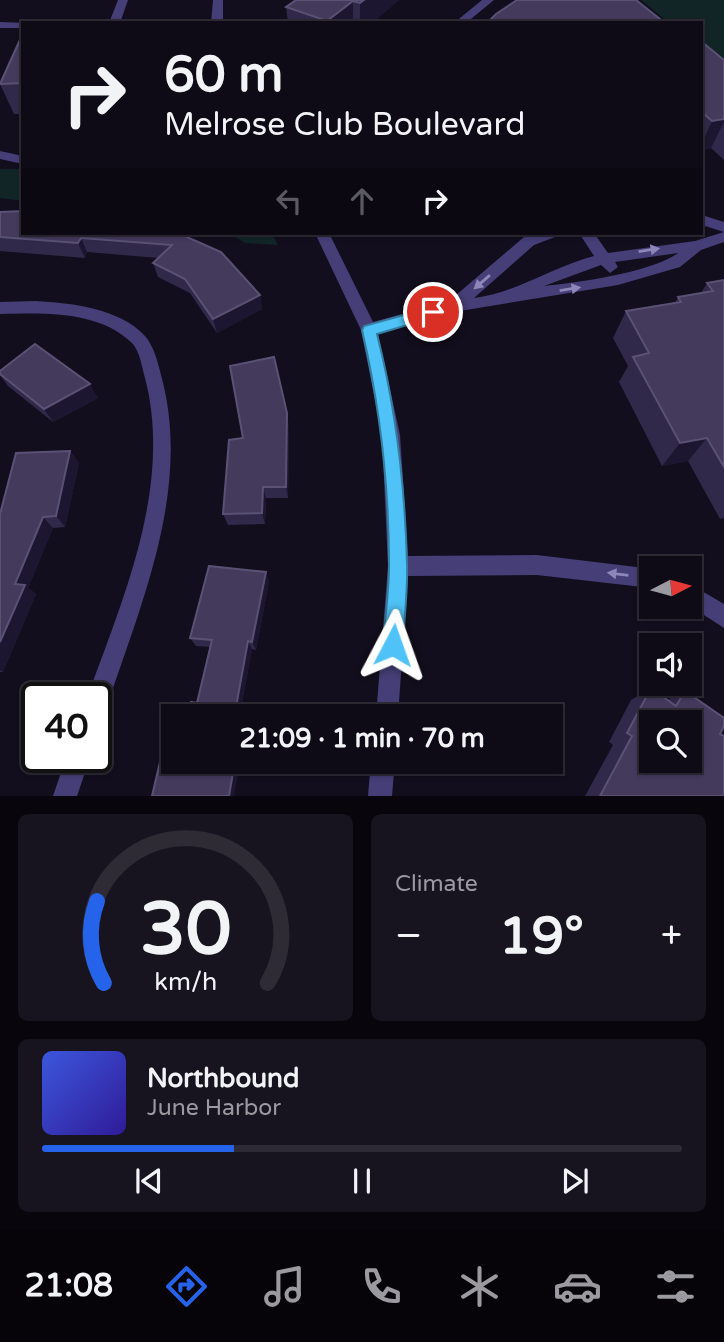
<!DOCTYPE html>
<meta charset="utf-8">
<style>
body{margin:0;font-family:"Varela Round",sans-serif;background:#17131f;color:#f1f3f6;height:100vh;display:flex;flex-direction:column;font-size:26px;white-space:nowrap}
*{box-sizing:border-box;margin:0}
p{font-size:23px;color:#9b9aa1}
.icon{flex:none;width:38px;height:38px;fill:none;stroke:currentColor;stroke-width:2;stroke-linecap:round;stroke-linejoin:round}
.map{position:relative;height:796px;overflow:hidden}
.panel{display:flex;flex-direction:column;gap:18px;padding:18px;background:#08060c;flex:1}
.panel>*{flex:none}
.banner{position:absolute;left:21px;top:21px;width:682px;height:214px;border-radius:0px;box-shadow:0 2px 5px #0004,0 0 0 2px #2e2b35;background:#0e0a16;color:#f1f3f6;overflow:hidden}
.needle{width:46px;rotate:84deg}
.fabs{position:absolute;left:639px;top:556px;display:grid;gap:14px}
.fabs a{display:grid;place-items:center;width:63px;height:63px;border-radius:0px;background:#0e0a16;box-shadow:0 2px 5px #0004,0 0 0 2px #2e2b35;font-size:35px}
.speed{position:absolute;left:21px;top:682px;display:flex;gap:14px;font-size:35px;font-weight:700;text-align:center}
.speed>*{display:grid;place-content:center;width:91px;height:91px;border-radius:50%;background:#0e0a16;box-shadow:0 2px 5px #0004,0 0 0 2px #2e2b35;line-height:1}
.speed .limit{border:4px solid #111;border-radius:10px;background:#fff;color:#111}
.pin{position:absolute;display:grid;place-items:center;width:60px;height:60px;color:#fff;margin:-30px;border:4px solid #fff;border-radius:50%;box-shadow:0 2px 7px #0007}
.me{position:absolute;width:77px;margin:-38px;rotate:4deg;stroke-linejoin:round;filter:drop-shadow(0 0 5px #0008)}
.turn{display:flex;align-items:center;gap:24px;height:147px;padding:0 28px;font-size:32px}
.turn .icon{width:91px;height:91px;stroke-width:2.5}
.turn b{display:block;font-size:49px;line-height:60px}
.lanes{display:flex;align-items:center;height:66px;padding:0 28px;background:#0003;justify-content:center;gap:35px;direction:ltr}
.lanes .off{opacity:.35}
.big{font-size:52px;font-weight:800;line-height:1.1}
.panel .card{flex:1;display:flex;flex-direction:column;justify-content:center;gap:10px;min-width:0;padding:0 24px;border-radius:10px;background:#17131f}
.panel .dial{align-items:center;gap:0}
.dial svg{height:182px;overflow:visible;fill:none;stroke:#2e2b35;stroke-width:7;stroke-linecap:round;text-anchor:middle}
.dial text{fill:#f1f3f6;stroke:none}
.song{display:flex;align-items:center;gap:21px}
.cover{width:84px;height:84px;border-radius:10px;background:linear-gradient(135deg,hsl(230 70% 55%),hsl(250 70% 35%))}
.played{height:7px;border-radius:4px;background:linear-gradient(90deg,#2563eb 30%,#2e2b35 30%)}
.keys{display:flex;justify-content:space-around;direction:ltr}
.heat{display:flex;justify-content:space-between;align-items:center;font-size:38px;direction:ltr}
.panel .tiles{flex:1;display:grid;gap:18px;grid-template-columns:1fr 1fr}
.card:last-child{grid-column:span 2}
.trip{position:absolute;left:161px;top:704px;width:402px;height:70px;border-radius:0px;background:#0e0a16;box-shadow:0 2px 5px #0004,0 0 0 2px #2e2b35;font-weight:800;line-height:70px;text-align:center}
.dock{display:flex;height:112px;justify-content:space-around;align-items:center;background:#060409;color:#9b9aa1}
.dock .icon{width:49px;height:49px}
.dock .current{color:#2563eb}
.dock b{font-size:32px;color:#f1f3f6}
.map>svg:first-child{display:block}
</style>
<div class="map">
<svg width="724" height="796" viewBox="0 0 724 796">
<rect width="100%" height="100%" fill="#120e1d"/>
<path fill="#122526" d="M641,0h83v71l-22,-21v-27h-33z
M0,169h23v32l-23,-3z
M229,233h43l6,12 -33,-2z"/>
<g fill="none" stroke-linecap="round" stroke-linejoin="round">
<path fill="#453e77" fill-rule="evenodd" d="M118,0h10l-8,23h-11z
M213,0h10v23h-12z
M482,0h12l-28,23h-12z
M0,22l27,1h-4v5h-23z
M0,151l23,5v8l-23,-5z
M702,215l22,7v20l-23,8 -21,17 -62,18 -164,27 -76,22 22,101 8,121 129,-1 116,14 -2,19 -114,-13 -129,1 -10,140h-22l12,-150 -6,-131 -21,-105 -46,-97h14l44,89 76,-21 75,-64 12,-4h21l-2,4 -21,8 -60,53c42,-5 78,-31 120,-42l-15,-23h15l14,20 87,-12 29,-9 -22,-7zM678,253c-25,19 -102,30 -134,33l57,-21 9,8 8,-6 -3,-5z
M36,301c34,2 84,7 109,35 9,10 13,27 16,39 31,112 -19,226 -54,331l-3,8 -8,3v-19h-9c36,-100 86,-212 58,-320 -3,-10 -5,-27 -13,-35 -34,-33 -89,-30 -132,-29v-12z
M690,584l34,20v24l-34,-22z
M66,758h24l-13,38h-24z
M371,761h24l-3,35h-24z"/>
</g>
<path fill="#312949" d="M296,0h103l-27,23h-84l-2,-16z
M23,33v81h-9l-14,-30z
M702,42l22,18v100l-13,-12 -9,2z
M0,212l178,21 82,62 2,14 -45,24 -27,-40 -32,-16 -5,-14 5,-5 -71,-6 -2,6 -85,-7z
M724,280v238l-4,1 -32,-58 -26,5 -43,-84 9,-16 -15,-28 13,-27 49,-8 3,-6 23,-4 6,-10z
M0,371l98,27 -45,24 -45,-36 -8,-11z
M289,426l-1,72h-22l-1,26 -37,1 -5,-11 20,-76z
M70,451l9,12 -14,64 -12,1 -25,60 8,6 -33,78h-3v-158z
M269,581l-13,69 -4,-1 -11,59h4l5,6 -1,2h-61l9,-13 14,-56 -15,-1 -6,-8z
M651,688l16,12 18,-9 35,43 4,62h-139l28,-51 -4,-3 22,-42z"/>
<path fill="#1d1630" d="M364,0h35l-27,23h-12v-20z
M353,1v22h-26v-2z
M724,119v3l-13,26 -9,2v-7l10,-22z
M81,238l6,14 -2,6 -7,-15z
M260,295l2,14 -45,24 -4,-14z
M90,384l8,14 -45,24 -9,-13z
M287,413l2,13 -1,72 -2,-11z
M707,438l-19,23 -26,5 18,-23z
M70,451l9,12 -14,64 -9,-11z
M263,487l3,11 -1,26 -3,-11z
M43,517l10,11 -25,60 8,6 -33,78 -3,-2v-28l15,-58z
M266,572l3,9 -13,69 -4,-8z
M248,641l4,8 -12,64 -4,-6z
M245,708l5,6 -1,2h-5z
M235,761h6l-7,35h-5z"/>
<path fill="#433a5c" stroke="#5a5275" stroke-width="2" fill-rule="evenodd" d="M296,0h68l-4,3 -7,-2 -26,20 -41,-14z
M517,0h119l29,23h-73l-4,-3 -4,3 -96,-1 8,-8z
M23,33v50l-23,1z
M702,42l22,18v59l-12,2 -10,-9z
M23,211v22h155l43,19 39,43 -47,24 -28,-40 -32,-16 19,-18 -91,-7 -3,5 -78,-6v-25z
M724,280v187l-17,-29 -27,5 -47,-86 16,-4 -23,-42 55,-9 -3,-5 35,-6 -6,-8z
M35,344l55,40 -46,25 -44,-35v-3z
M274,357l13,56 -1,74h-23l-1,26 -39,1 6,-74 14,-2 -13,-72z
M70,451l-14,65 -13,1 -28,67 10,1 -25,57v-128l16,-61z
M209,566l57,6 -14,70 -4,-1 -12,66 9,1 -1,8h-56l3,-14 6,1 15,-63 -22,-2z
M651,688l25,18 9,-15 39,27v8l-4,8 4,2v60h-124l32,-60 -5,-3zM651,723h39v38h-39z
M167,732l6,1v28h62l-6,35h-77z"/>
<defs><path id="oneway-solid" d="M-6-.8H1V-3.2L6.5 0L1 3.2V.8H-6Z" transform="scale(1.75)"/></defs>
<g fill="#8e86b8">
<use href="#oneway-solid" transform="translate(649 250) rotate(-9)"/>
<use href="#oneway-solid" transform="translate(482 282) rotate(139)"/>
<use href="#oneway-solid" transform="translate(570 289) rotate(-9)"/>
<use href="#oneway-solid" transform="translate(618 574) rotate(-173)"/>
</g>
<path fill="#4fc3f7" stroke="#337fa1" stroke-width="2" d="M433,307l7,5 -2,4 -61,18c19,75 28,152 30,230 1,27 -3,54 -4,81l-3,7 -7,3 -7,-3 -3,-7c2,-26 6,-54 6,-80 0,-79 -9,-158 -27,-235l2,-4z"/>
</svg>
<div class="fabs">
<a><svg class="needle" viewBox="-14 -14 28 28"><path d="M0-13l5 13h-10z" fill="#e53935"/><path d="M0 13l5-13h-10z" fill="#9b9aa1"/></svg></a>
<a><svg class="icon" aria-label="sound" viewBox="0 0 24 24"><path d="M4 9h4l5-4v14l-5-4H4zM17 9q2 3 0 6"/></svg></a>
<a><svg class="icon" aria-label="search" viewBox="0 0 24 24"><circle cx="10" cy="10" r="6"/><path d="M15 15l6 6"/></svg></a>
</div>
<div class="speed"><div class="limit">40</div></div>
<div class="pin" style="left:433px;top:312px;background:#d93025"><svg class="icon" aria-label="arrive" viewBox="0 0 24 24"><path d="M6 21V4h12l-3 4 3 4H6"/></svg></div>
<svg class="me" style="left:393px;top:645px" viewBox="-20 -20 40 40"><path d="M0-17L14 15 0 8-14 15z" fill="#4fc3f7" stroke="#fff" stroke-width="4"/></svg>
<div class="trip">21:09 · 1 min · 70 m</div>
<div class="banner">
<div class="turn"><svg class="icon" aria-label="right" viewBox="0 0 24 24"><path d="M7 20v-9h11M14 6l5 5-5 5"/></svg><div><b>60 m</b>Melrose Club Boulevard</div></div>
<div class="lanes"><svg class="icon off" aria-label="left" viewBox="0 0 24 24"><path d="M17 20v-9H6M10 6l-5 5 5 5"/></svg><svg class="icon off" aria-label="ahead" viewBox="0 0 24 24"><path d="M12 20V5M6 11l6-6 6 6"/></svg><svg class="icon" aria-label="right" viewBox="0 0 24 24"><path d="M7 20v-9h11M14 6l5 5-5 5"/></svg></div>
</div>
</div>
<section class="panel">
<div class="tiles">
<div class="card dial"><svg viewBox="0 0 100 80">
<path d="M14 69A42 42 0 1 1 86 69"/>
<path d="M14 69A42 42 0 0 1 11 33" stroke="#2563eb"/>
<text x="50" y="56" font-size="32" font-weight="700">30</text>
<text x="50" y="72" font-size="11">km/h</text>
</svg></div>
<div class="card"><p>Climate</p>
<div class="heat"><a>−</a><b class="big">19°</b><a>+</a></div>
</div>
<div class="card">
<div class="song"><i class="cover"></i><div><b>Northbound</b><p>June Harbor</p></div></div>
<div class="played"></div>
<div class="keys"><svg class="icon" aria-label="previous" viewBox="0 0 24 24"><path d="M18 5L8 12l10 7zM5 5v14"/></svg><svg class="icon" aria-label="pause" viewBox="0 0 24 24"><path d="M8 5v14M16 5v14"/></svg><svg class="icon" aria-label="next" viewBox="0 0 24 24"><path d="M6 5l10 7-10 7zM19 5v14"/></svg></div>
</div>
</div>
</section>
<nav class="dock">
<b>21:08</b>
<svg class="icon current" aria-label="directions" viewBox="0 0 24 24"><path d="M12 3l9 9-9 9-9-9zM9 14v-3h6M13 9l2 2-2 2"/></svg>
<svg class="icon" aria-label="music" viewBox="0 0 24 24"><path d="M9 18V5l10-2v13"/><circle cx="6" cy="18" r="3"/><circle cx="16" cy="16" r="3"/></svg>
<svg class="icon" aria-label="phone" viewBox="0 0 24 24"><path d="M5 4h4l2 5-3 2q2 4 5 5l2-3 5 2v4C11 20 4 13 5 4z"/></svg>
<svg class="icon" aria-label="climate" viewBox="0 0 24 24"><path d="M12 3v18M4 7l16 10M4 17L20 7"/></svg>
<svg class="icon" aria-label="car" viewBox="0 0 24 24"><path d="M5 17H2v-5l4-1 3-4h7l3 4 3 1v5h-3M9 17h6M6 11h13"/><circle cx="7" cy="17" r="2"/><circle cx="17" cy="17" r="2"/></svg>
<svg class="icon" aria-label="filters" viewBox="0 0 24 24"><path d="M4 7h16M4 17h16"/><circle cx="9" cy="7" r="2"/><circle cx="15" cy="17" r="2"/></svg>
</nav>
